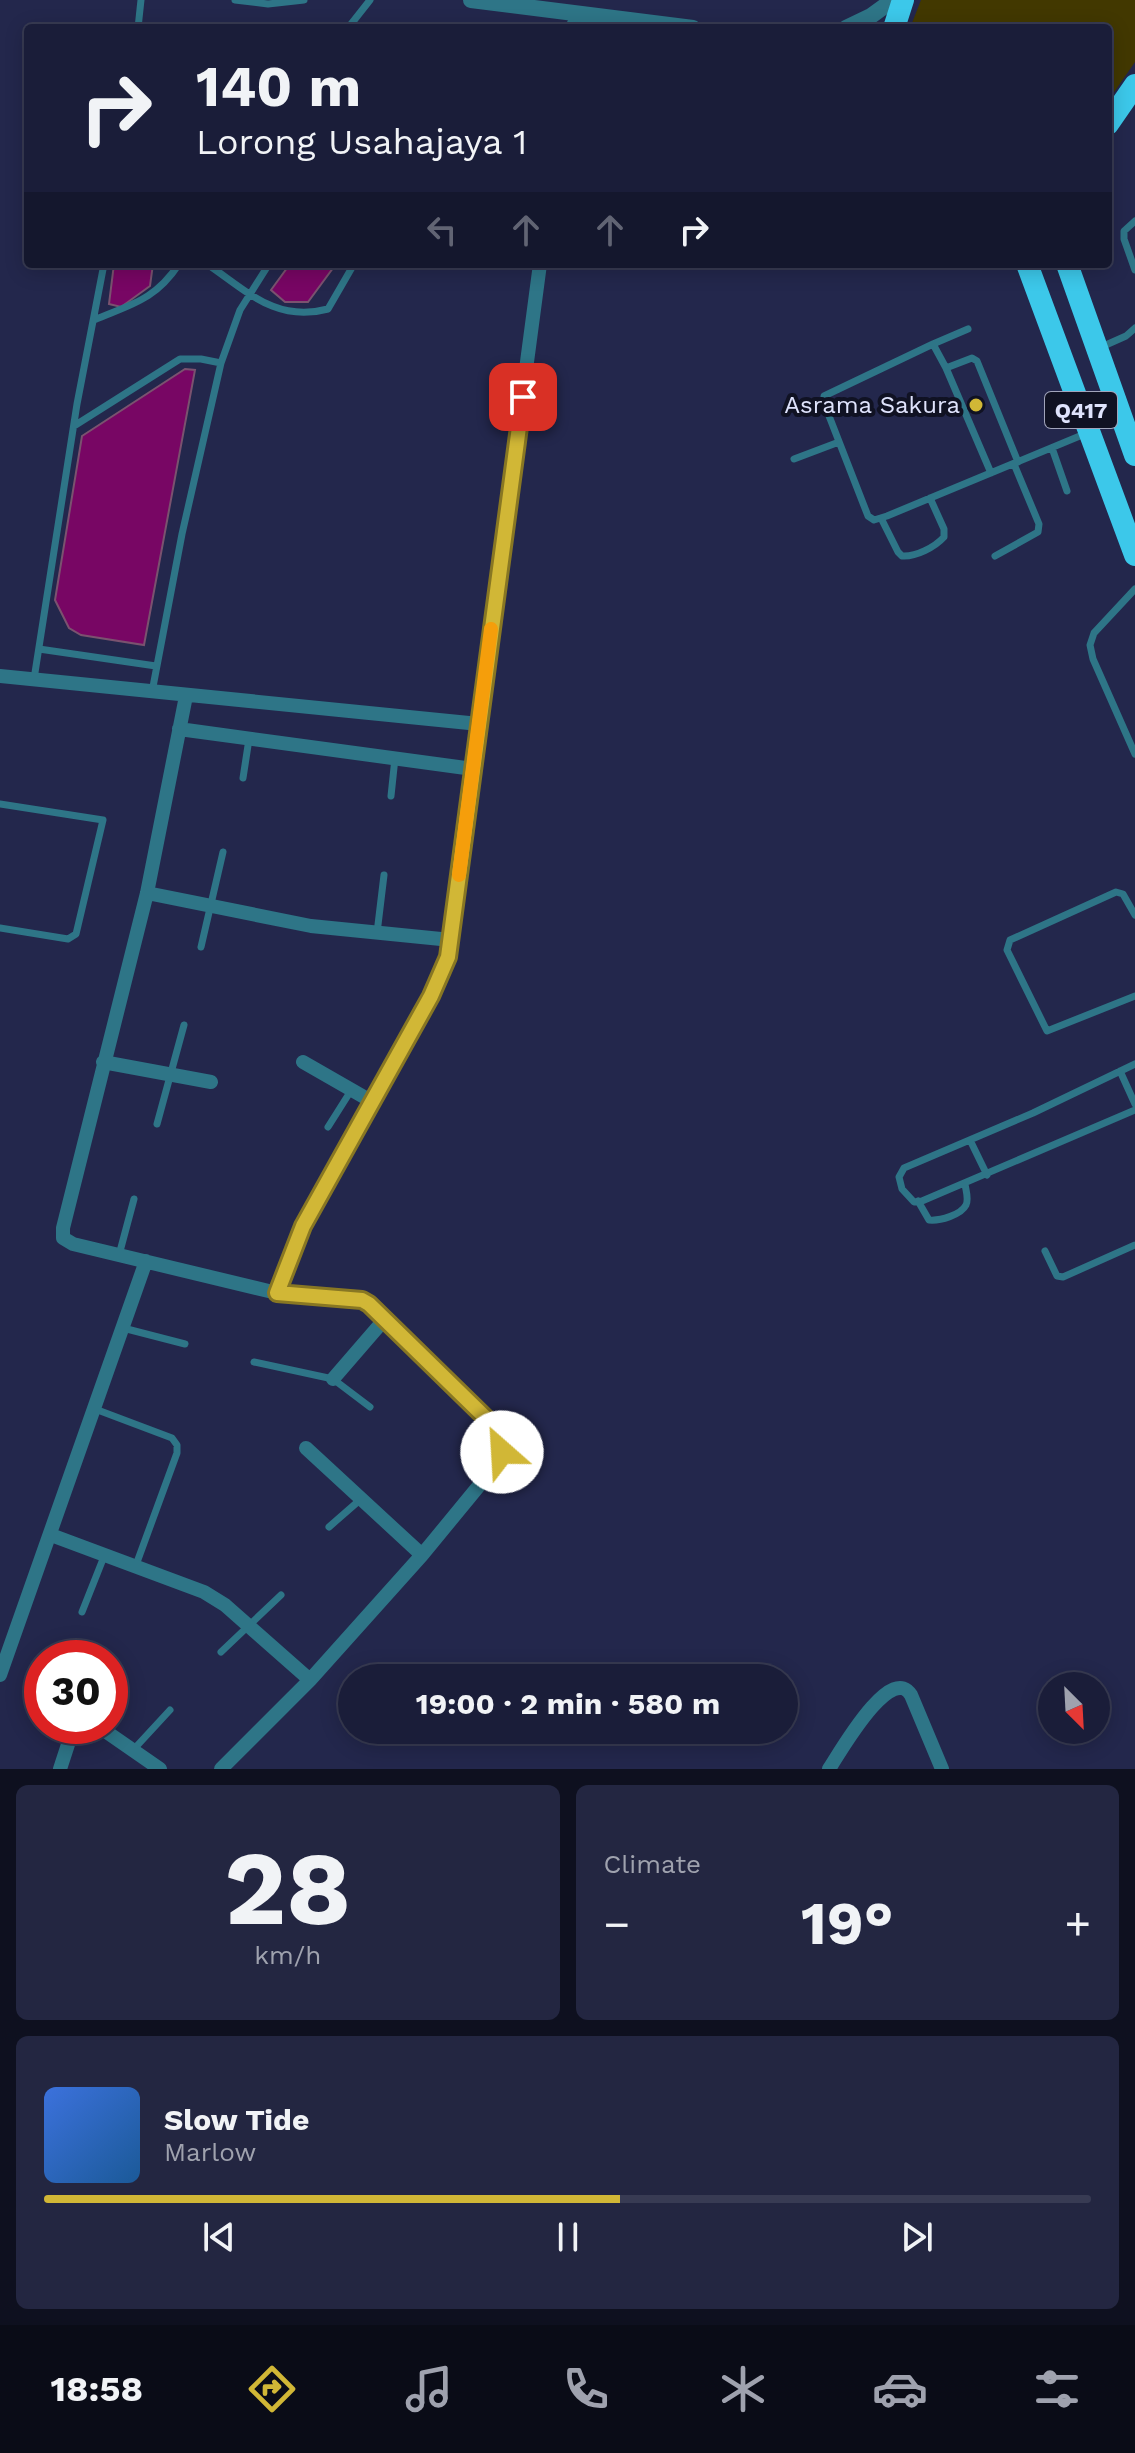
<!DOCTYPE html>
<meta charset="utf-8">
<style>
body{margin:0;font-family:"Work Sans",sans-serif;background:#232641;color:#f1f3f6;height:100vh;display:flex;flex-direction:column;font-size:30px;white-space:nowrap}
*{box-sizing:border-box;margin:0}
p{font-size:26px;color:#9fa2ae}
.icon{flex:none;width:44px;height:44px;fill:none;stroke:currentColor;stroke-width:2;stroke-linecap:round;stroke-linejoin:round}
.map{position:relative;height:1769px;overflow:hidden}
.side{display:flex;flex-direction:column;gap:16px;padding:16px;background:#0e101f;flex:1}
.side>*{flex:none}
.guide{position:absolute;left:24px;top:24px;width:1088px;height:244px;border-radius:8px;box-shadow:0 4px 20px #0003,0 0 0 2px #383b53;background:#1a1d39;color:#f1f3f6;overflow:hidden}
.needle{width:52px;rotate:156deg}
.tools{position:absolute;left:1038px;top:1672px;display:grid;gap:16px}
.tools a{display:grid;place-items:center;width:72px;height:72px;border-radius:50%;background:#1a1d39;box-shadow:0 4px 20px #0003,0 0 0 2px #383b53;font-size:40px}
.speed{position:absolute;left:24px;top:1640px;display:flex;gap:16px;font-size:40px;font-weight:700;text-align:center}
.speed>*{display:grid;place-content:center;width:104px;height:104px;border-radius:50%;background:#1a1d39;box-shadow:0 4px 20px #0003,0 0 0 2px #383b53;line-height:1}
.speed .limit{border:12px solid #d22;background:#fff;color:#111}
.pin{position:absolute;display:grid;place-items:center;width:68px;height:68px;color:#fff;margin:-34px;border-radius:16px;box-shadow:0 4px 12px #0006}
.me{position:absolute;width:88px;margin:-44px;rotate:334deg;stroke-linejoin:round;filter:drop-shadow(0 0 6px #0008)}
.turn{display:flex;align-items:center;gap:28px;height:168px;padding:0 40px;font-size:36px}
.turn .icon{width:104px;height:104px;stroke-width:2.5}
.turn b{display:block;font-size:56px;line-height:68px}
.lanes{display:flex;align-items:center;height:76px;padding:0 40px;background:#0003;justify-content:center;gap:40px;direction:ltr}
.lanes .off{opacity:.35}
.big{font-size:60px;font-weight:700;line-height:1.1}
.side .tile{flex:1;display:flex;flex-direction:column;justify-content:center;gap:12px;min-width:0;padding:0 28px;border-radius:12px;background:#232641}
.side .dial{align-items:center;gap:0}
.dial b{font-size:104px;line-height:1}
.song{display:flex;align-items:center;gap:24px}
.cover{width:96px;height:96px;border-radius:12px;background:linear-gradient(135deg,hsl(220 70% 55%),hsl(210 70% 35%))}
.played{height:8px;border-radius:4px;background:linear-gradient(90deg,#d1b736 55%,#383b53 55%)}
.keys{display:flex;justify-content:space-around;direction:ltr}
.heat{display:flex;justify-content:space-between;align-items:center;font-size:44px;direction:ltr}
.side .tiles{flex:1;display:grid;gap:16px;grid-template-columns:1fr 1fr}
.tile:last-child{grid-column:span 2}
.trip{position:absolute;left:338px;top:1664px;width:460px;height:80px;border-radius:40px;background:#1a1d39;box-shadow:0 4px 20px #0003,0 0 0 2px #383b53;font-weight:700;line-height:80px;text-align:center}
.dock{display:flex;height:128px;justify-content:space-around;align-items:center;background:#0a0c17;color:#9fa2ae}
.dock .icon{width:56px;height:56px}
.dock .current{color:#d1b736}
.dock b{font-size:36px;color:#f1f3f6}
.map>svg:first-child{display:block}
</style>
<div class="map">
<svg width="1135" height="1769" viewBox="0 0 1135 1769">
<rect width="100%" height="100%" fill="#23274c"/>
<path fill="#423800" d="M921,0h214v62l-27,39v-73h-198z"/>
<path fill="#780664" stroke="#7a526f" stroke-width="2" d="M114,264h39l-3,22 -29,21 -12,-3z
M290,264h46l-28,38h-23l-14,-12z
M185,369l10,1 -51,275 -63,-10 -12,-7 -14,-28 27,-164z"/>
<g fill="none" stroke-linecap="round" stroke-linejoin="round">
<path stroke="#2e7587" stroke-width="7" d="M235,0l33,4 36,-4
M138,28l3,-28
M348,28l22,-28
M1135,221l-11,10v8l11,31
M207,264c40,27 69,59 121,45l26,-45
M94,320c38,-16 61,-20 85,-56
M933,344l35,-15
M1099,348l27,-12 9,-8
M946,368l45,105
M74,426l106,-67h21l20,4
M1052,448l15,43
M794,459l45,-17
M1018,462l-41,-101 -5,-3 -26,10 -13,-24 -109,52v7l44,113 6,4 13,-4 200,-83
M881,518l17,34 4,4c14,1 33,-9 42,-19v-8l-14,-31
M995,556l43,-24 1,-8 -25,-60
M1135,589l-41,44 -4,12 3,14 42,95
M39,649l117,17
M34,679l43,-275 27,-140
M152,692l30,-158 39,-171 19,-53 29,-46
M243,778l6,-39
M391,796l4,-38
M0,804l103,16 -27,114 -8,5 -68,-11
M1135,915l-12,-21 -7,-2 -106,48 -3,10 40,81 88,-35
M377,933l7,-58
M201,947l22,-95
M1135,1064l-102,49 -129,55 -5,9 3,12 12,13 8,-1 213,-91
M1120,1071l15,33
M157,1124l27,-99
M328,1127l24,-38
M970,1140l17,35
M918,1201l11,19c11,1 32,-5 37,-15 3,-6 0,-14 -1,-21
M1045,1251l12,25 6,1 72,-32
M119,1255l15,-56
M123,1328l62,16
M254,1362l79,17 37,28
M95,1409l77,29 5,7v8l-41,112
M329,1527l32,-28
M82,1612l23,-58
M221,1652l60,-57
M134,1749l36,-39"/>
<path stroke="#2e7587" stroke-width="14" d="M572,28l7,-15
M0,676l479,48
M186,696l-39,197 -84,335v10l10,6 204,49 85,7 7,4 127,124 7,17 -7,20 -74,90 -112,125 -89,89
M179,729l294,40
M147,893l164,33 140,14
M103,1062l108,20
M303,1062l68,39
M277,1293l26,-67 128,-230 17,-39 92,-693
M333,1379l51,-59
M306,1448l116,107
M51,1535l153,57 21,13 85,75
M0,1675l146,-414
M98,1726l62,43
M60,1769l14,-43
M829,1769c10,-15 62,-107 82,-74l31,74"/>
<path stroke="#2e7587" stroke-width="16" d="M471,0l222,28
M846,28l25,-12 22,-16"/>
<path stroke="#3cc8ea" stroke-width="22" d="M894,28l9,-28
M1108,124l27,-39
M1027,264l108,291
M1067,264l68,191"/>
</g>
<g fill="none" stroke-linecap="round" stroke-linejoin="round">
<g stroke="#887723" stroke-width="20">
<path id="route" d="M502,1452l-1,-16 -5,-8 -127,-124 -7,-4 -85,-7 26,-67 128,-230 17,-39 75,-560"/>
</g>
<use href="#route" stroke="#d1b736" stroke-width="14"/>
<path stroke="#f59e0b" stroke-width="14" d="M459,875l32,-246"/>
</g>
<circle fill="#d1b736" stroke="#101223" stroke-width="3" cx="976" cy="405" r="8"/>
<g text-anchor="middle" stroke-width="8" stroke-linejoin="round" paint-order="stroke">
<rect fill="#101223" stroke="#a1a4bb" stroke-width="2" x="1045" y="392" width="72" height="36" rx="6"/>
<g font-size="22" font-weight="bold" fill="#dfe3fc">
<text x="1081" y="418">Q417</text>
</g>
<g font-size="24" fill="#dfe3fc" stroke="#101223" text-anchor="end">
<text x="960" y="413">Asrama Sakura</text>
</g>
</g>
</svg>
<div class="tools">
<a><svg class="needle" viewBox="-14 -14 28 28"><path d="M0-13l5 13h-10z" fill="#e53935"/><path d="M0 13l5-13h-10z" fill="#9fa2ae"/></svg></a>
</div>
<div class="speed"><div class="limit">30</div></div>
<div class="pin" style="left:523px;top:397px;background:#d93025"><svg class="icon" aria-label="arrive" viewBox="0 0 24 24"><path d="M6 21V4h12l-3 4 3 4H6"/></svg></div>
<svg class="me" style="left:502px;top:1452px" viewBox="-20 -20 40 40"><circle r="19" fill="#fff"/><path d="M0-13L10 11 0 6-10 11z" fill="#d1b736"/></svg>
<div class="trip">19:00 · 2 min · 580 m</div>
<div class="guide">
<div class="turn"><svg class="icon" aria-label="right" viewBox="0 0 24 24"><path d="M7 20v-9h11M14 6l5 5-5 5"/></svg><div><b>140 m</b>Lorong Usahajaya 1</div></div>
<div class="lanes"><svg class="icon off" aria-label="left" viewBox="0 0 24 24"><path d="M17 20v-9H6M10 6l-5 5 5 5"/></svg><svg class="icon off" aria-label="ahead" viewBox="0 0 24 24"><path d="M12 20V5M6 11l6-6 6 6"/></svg><svg class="icon off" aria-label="ahead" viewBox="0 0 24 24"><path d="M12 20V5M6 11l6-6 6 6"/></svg><svg class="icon" aria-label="right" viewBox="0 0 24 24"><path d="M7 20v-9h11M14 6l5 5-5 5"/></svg></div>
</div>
</div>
<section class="side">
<div class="tiles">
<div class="tile dial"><b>28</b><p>km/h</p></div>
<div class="tile"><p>Climate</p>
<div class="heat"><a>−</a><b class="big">19°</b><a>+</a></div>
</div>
<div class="tile">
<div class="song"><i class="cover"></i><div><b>Slow Tide</b><p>Marlow</p></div></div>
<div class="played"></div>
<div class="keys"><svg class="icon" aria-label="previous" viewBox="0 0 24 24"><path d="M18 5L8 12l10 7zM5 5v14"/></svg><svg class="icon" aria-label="pause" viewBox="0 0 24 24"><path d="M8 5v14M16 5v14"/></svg><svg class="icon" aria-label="next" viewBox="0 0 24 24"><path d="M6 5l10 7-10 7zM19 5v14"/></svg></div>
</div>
</div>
</section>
<nav class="dock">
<b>18:58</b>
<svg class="icon current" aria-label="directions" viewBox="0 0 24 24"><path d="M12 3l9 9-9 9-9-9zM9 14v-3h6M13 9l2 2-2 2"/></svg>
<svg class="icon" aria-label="music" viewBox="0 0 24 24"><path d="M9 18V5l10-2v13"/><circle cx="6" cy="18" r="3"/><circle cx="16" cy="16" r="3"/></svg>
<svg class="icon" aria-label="phone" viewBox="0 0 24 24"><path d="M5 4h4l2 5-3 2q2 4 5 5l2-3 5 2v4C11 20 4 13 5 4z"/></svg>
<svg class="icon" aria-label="climate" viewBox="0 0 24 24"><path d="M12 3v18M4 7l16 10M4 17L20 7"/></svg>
<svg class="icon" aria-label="car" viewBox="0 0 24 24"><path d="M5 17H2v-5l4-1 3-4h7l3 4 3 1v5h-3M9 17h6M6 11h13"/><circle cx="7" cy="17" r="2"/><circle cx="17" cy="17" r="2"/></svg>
<svg class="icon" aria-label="filters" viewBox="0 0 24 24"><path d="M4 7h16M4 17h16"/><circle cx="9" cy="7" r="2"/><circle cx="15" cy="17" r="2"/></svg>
</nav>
